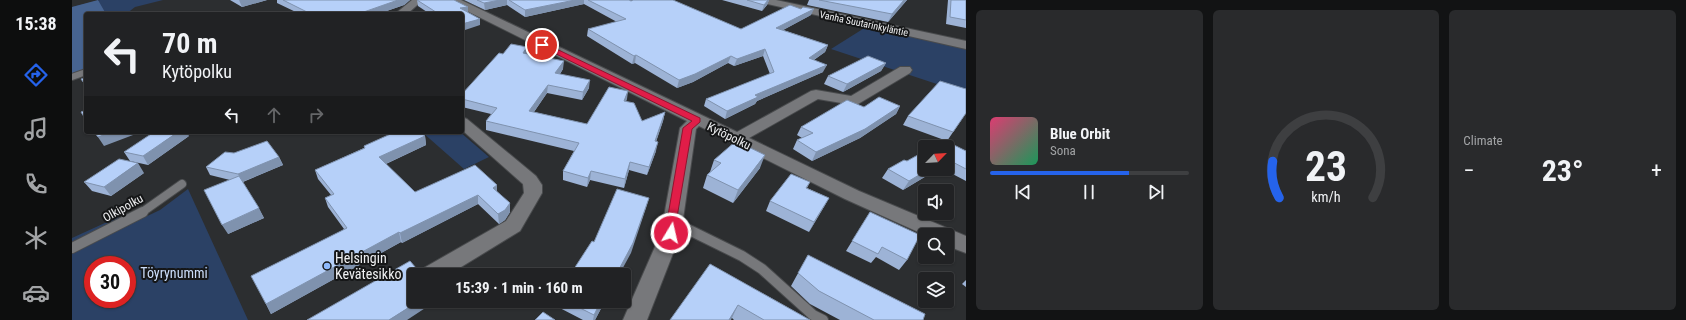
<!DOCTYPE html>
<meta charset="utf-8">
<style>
body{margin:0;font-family:"Roboto Condensed",sans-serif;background:#292a2c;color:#f1f3f6;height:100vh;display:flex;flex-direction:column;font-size:15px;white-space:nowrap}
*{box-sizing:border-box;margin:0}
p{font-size:13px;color:#a2a4a6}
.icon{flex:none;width:22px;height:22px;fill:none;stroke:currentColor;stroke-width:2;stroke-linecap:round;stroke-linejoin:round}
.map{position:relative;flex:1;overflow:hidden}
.sheet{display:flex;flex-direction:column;gap:10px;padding:10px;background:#121314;width:720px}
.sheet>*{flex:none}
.banner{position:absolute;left:12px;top:12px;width:380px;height:122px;border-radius:4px;box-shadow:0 1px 3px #0004,0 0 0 1px #3e3f41;background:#212224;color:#f1f3f6;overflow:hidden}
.needle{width:26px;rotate:65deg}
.controls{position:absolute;left:846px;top:140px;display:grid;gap:8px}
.controls a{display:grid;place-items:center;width:36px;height:36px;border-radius:4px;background:#212224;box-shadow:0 1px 3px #0004,0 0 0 1px #3e3f41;font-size:20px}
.speed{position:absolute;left:12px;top:256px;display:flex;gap:8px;font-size:20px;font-weight:700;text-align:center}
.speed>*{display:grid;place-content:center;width:52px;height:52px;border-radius:50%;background:#212224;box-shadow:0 1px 3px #0004,0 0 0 1px #3e3f41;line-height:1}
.speed .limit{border:6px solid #d22;background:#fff;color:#111}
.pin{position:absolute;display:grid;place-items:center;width:34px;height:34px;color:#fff;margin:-17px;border:2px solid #fff;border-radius:50%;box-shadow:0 1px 4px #0007}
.me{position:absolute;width:44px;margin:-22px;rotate:9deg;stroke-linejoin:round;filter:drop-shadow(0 0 3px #0008)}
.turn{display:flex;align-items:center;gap:14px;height:84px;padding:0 12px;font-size:18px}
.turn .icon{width:52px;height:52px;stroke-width:2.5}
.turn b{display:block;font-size:28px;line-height:34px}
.lanes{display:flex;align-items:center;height:38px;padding:0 12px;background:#0003;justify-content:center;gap:20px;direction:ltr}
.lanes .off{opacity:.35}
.big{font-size:30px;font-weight:700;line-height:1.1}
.sheet .widget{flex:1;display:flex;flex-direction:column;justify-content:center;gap:6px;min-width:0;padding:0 14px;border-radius:6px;background:#292a2c}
.sheet .dial{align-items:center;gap:0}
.dial svg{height:104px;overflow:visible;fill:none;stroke:#3e3f41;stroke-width:7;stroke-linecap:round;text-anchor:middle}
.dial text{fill:#f1f3f6;stroke:none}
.song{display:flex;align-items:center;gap:12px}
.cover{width:48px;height:48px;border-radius:6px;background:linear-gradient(135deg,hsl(340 70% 55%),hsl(150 70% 35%))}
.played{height:4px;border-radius:2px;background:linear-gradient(90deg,#2563eb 70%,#3e3f41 70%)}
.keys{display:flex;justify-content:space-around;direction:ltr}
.heat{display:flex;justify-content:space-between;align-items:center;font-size:22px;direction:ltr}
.sheet .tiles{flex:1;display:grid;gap:10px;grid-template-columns:repeat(3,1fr)}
.trip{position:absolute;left:335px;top:268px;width:224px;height:40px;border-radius:4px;background:#212224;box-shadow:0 1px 3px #0004,0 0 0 1px #3e3f41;font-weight:700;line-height:40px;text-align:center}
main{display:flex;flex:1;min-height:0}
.tab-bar{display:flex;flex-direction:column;width:72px;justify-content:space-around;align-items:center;background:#0d0e0e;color:#a2a4a6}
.tab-bar .icon{width:28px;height:28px}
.tab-bar .selected{color:#2563eb}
.tab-bar b{font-size:18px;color:#f1f3f6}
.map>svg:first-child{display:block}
</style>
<main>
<nav class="tab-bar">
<b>15:38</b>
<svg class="icon selected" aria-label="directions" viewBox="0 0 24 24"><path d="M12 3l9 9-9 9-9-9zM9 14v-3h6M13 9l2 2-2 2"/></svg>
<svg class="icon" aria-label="music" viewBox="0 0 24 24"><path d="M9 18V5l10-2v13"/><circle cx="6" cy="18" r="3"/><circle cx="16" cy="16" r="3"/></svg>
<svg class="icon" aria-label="phone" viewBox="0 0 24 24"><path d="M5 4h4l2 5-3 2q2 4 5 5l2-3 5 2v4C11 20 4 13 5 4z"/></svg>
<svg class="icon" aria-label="climate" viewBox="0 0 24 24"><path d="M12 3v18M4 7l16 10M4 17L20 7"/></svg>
<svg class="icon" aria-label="car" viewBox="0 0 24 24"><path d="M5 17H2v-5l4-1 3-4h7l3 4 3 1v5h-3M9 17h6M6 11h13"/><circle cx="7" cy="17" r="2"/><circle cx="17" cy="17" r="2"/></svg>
</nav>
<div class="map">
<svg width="894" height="320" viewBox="0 0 894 320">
<rect width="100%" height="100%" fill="#2c2e30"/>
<path fill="#2b4165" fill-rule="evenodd" d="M28,0h63l-28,7 -9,7h-40v45l-14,-52z
M794,27l100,21v43l-2,2 -133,-44z
M350,132h38l29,25 -25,12z
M116,189l60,131h-176v-82l46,-21 6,10 36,-17zM21,265h34v34h-34z"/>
<path fill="#476491" d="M26,0l8,14h-20v56l-14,4v-67z"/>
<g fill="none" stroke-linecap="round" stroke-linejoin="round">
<g stroke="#494b4d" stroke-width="8">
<path id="lane-far2" d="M0,77l14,-5"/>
</g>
<g stroke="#494b4d" stroke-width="10">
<path id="lane-far1" d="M69,213l41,-29"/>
</g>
<g stroke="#494b4d" stroke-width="12">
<path id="lane" d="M601,222l69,34 20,13 51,46 10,5
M0,248l71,-36"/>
</g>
<g stroke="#494b4d" stroke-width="2">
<path id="street" d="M340,0h11l-16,14h-12z
M376,0h13l276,132 74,-41 5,-1 35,6 49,-29h10l2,3 -2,3 -52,31 -5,1 -35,-6 -69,39 110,53 107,45v17l-19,-7v-11h-22l-80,-36 -146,-73 -3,3 -15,104 -34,87h-24l38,-87 19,-105 7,-7 -238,-119z
M686,0h18l190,41v8l-207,-47z
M390,117l5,2 69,57 6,9v8l-22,38 -72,44h-29l3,-6 84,-48 18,-28 -1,-9 -61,-54z"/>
</g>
<use href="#lane-far2" stroke="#77787b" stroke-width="6"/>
<use href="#lane-far1" stroke="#77787b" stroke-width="8"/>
<use href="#lane" stroke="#77787b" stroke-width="10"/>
<use href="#street" fill="#77787b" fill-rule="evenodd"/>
</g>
<path fill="#9db3d6" d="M158,0h37l-25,7z
M205,0h133l-6,5 -26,9h-78l-23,-11z
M345,0l51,7v6l12,12 -18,-11h-32l-12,-8z
M392,0h165l112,29 70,-14 -28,15 45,15 -3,7 -11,8 9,12 -66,29 -2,3 -30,15 -21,-13 2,-7 64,-25 -7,-18 -29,10 -6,-3 -35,19 -16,6 -42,-25 -3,1 -45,-28 1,-7 29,-7 -33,-18 -59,13 -18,-12 -22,5z
M650,0h47l-2,5 -5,6z
M737,0h98l-19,22 -81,-17z
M876,0h18v28l-20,-4z
M455,54l36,15 -3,5 29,14 -7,12 -35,-7 -13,19 53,12 40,-25 -1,2 16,20 23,-9 -2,9 -7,21v9l-9,24 -18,-5 -5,18 -34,-8 -3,7 -24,-7v-9l11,-20 -88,-21v-9l5,-7 -29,-7v-13z
M814,63l-5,8 -38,21 -19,-8 4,-8z
M828,106l-4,8 -36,24 -48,23 -19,-12 4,-9 5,-2 -5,-3 4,-8 63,-20z
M894,113l-19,28 -44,-16 5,-9z
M117,136l-41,29 -18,-4 -6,-9z
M353,136l1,9 -40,19 29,28 82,-7v7l13,11v9l-5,8 -6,4 -21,-20 -76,39 -1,-1 -130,72 -5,-10 78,-75 -16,-22 -3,-9 6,-3 -13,-16 -3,-9 49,-22v-2z
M875,147l19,4v30l-23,-12h4z
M162,153l45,4 4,8 -40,17 21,36 -36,16 2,-54 -20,-5 -4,-8z
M642,160l46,8 -27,35 -30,-15 4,-13 3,-3z
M816,169h50l-35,21 -21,-12z
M72,173l-33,23 -19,-5 -8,-9z
M738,182l-3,6 22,10 -20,34 -43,-21 4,-10z
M798,212l37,48 -8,10 -23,-13 -5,6 -25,-12z
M736,255l115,65h-83l-30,-16 -19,-18z
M638,264l100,56h-76l-2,-2z
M894,280v7l-4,-3z
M484,301h49l-10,19h-12l-27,-14z"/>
<path fill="#7f92ae" d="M167,0h28l-25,7z
M326,0h12l-6,5 -26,9h-20z
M428,0h7v5l-22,5 -1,-7z
M503,0h9v4l-59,13v-7z
M696,0h1l-2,5 -5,6 2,-6z
M832,0h3l-19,22 4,-8z
M396,7v6l-8,-5z
M742,9l-3,6 -37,20 2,-7z
M408,19v6l-18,6v-7z
M756,45l-3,7 -19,13 3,-7z
M455,47v7l-4,-1z
M693,49l-2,7 -29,10 3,-7z
M564,55l-1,8 -3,1 2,-8z
M659,56l-3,7 -35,19 -16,6 2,-8z
M492,61l-1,8 -8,12v-8z
M814,63l-5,8 -38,21 4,-8z
M755,65l-4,7 -66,29 -2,3 -30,15 2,-8 28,-16z
M518,80l-1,8 -7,12 1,-8z
M476,85l-1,8 -18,26v-8z
M556,91l-1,8 -5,10 2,-8z
M828,106l-4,8 -36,24 -48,23 4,-9z
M593,112l-2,9 -10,29 2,-9z
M40,132h29l-37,14 -6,-9z
M106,132h9l2,4 -41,29 -5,-9z
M353,136l1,9 -45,21 -2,-9z
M586,142l-2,9 -9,24 2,-8z
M693,155l-5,13 -27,35 5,-13z
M207,157l4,8 -41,17 -4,-8z
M558,162l-1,8 -5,18 1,-9z
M66,163l6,10 -33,23 -7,-9z
M857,169h9l-35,21 6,-9z
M519,171l-1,9 -3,7 1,-9z
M425,185v10l-4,-7z
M406,195v9l-76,39 -2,-10z
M577,198l-3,10 -15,45 -12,22h-3z
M757,198l-5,9 -15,25 5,-10z
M438,203v9l-5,8 -6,4 -1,-10z
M187,208l5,10 -36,16 -6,-9z
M327,232l2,10 -130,72 -5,-10z
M347,301h17l-29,19h-18z
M529,301h4l-10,19h-2l1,-5z
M666,305l-7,15h-2z"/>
<path fill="#b6d0f9" stroke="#7f92ae" d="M211,0h115l-40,14h-51l2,-1z
M345,0h37l14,7 -8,1 20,11 -18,5v-10h-23z
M405,0h23l-16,3z
M437,0h66l-50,10z
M516,0h41l2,1 2,-1h40l68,29 49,-24 11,4 2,-2 11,2 -38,19 52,17 -19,13 18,7 -72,30 3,2 -31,14 -21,-12 68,-27 -9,-23 -28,10 -6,-3 -36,18 -16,6 -43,-25 -2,1 -46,-27 38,-10z
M675,0h21l-4,5z
M747,0h85l-12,14z
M879,0h15v20l-16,-3z
M439,44l16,3 -4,6 41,8 -9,12 35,7 -7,12 -35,-7 -19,26 58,13 22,-37 19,4 -4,10 10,2 8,18 23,-9 -10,29 3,1 -9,25 -19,-5 -5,17 -34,-8 -3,7 -25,-7 16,-28 -93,-22 11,-13 -35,-9v-5l37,-41 4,1z
M796,56l18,7 -39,21 -19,-8z
M14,78v8l-5,-7z
M868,81l26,8v24l-13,19 -45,-16z
M807,97l21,9 -35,23 -49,23 -19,-12 16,-7 -12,-6 46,-27 17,7z
M14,110v10l-5,-8z
M22,132h18l-14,5z
M82,132h24l-35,24 -19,-4z
M323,132h25l5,4 -46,21 36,35 60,-27 22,20 -4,3 17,15 -5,7 -7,4 -20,-19 -78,38 -1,-1 -133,72 -15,-28 96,-48 -22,-30 9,-4 -19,-24 50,-22 -1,-2z
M872,140l22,11v18l-19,-10v-12h-15z
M195,141l12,16 -41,17 -32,-7 19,-15 9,1z
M664,141l29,14 -27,35 -31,-15 14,-12 -7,-3z
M853,151v18h4l-20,12 -21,-12 16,-9 3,1z
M47,159l19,4 -34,24 -20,-5z
M719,174l19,8 -4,6 23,10 -15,24 -44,-21z
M167,176l20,32 -37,17 -18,-35z
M545,189l32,9 -16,45 -17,32h-46l22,-34 2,1z
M798,212l50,23 -13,25 -25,-13 -4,7 -26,-13z
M736,255l117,59 -2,6h-49l-55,-29 -21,-18z
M338,261l12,14h-8v26h5l-30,19h-82z
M638,264l100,56h-46l-26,-15 -9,15h-59z
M494,301h35l-7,14z
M471,312l12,8h-20z"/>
<path fill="#e11d48" stroke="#92132f" d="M468,43h4l156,75v4l-8,7 -18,106h-7l-2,-2 18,-105 9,-7 -152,-75z"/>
<circle fill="#8eb9fc" stroke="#151617" stroke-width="1.5" cx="255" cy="266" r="4"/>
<g text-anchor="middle" stroke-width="4" stroke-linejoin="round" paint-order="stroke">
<g font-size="10" fill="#f0f1f3" stroke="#151617">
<text transform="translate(792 23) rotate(12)" y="4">Vanha Suutarinkyläntie</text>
</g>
<g font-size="12" fill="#f0f1f3" stroke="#151617">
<text transform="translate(657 136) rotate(26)" y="4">Kytöpolku</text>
<text transform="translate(51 208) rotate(-29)" y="4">Olkipolku</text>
</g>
<g font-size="14" fill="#f0f1f3" stroke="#151617" text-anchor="start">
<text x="263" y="263">Helsingin<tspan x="263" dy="16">Kevätesikko</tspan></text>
</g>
<g font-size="14" fill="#ccdefb" stroke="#151617">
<text x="102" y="278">Töyrynummi</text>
</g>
</g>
</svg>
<div class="controls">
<a><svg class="needle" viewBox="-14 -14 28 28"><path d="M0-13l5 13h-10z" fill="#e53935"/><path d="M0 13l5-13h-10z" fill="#a2a4a6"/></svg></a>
<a><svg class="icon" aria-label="sound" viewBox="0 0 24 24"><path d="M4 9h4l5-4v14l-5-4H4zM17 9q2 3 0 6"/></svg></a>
<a><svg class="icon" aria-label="search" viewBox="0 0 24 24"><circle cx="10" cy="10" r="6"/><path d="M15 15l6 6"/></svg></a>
<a><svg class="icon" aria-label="layers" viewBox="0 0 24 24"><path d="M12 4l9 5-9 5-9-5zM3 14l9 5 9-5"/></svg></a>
</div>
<div class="speed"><div class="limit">30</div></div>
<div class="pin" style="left:470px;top:45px;background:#d93025"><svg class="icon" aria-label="arrive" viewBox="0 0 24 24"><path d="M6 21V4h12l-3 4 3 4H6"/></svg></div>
<svg class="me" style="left:599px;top:233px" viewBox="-20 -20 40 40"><circle r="17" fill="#e11d48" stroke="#fff" stroke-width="3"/><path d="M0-11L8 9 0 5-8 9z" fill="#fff"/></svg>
<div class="trip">15:39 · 1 min · 160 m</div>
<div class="banner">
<div class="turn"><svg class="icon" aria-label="left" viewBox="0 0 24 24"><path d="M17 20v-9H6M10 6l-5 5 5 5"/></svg><div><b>70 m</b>Kytöpolku</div></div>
<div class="lanes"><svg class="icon" aria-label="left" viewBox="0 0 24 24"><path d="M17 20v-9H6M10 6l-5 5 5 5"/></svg><svg class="icon off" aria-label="ahead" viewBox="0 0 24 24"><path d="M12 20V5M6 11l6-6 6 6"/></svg><svg class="icon off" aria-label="right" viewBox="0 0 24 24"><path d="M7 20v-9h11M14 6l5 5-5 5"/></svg></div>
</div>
</div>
<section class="sheet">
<div class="tiles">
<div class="widget">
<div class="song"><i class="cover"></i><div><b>Blue Orbit</b><p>Sona</p></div></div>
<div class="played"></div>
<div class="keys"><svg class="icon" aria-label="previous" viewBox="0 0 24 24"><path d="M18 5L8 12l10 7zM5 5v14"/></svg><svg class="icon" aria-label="pause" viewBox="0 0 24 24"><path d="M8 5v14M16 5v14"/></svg><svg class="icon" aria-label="next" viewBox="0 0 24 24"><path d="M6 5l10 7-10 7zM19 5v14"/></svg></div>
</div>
<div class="widget dial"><svg viewBox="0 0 100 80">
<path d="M14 69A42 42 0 1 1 86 69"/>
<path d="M14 69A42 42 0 0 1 9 41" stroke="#2563eb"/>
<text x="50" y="56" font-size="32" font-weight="700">23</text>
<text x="50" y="72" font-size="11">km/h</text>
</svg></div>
<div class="widget"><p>Climate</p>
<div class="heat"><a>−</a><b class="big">23°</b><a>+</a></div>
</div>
</div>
</section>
</main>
